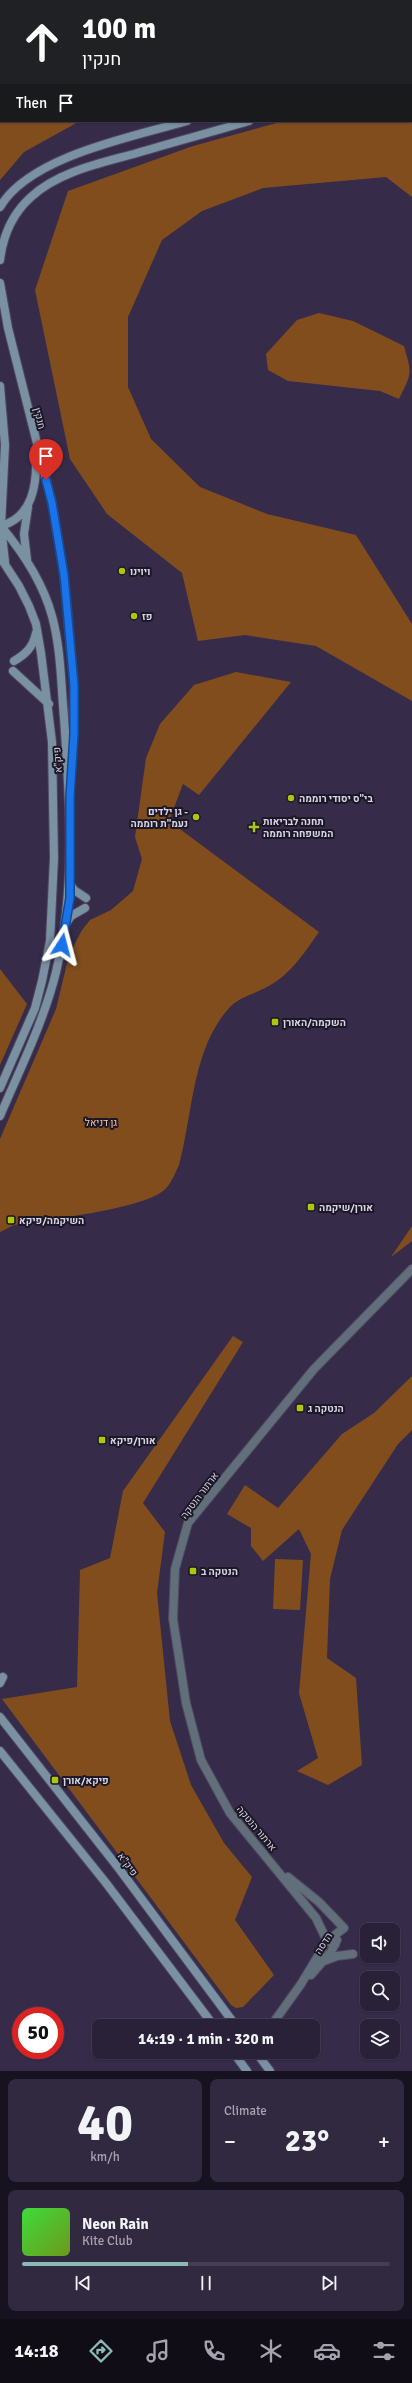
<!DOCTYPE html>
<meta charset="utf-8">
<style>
body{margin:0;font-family:Signika,Heebo,sans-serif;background:#302940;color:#f1f3f6;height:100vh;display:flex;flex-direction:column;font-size:15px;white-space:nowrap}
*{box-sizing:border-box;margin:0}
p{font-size:13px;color:#a5a3ae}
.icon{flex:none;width:22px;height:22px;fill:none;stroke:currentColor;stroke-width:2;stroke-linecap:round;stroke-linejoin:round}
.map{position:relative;height:2071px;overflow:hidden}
.drawer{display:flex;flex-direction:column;gap:8px;padding:8px;background:#16121f;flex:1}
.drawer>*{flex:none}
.hud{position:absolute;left:0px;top:0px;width:412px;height:122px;box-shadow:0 1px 3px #0004,0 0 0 1px #443e53;background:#202124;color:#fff;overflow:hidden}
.controls{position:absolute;left:360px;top:1923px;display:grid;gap:8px}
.controls a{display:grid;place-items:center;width:40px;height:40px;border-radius:8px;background:#282138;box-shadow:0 1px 3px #0004,0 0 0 1px #443e53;font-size:20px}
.speed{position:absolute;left:12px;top:2007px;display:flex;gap:8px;font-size:20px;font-weight:700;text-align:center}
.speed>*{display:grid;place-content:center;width:52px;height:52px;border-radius:50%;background:#282138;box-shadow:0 1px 3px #0004,0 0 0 1px #443e53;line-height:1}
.speed .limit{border:6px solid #d22;background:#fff;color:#111}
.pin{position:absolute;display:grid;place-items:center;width:34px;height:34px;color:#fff;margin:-41px -17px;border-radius:50% 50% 50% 0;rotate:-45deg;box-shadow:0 0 4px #0007}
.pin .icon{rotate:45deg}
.me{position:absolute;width:44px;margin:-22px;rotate:9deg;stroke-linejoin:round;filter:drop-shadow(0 0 3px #0008)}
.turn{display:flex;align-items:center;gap:14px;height:84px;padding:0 16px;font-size:18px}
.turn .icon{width:52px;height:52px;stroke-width:2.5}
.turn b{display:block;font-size:28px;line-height:34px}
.then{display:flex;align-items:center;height:38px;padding:0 16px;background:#0003;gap:8px;font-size:15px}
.big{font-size:30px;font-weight:700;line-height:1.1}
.drawer .tile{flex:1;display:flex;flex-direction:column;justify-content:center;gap:6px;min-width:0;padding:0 14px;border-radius:8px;background:#302940}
.drawer .dial{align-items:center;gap:0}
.dial b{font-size:52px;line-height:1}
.song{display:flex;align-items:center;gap:12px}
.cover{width:48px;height:48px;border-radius:6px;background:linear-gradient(135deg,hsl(120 70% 55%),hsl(80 70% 35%))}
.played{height:4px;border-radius:2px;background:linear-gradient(90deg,#8bbbb9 45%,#443e53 45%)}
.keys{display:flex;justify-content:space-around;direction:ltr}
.heat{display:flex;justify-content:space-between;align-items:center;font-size:22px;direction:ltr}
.drawer .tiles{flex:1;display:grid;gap:8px;grid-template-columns:1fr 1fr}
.tile:last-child{grid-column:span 2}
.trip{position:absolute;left:92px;top:2019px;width:228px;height:40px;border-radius:8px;background:#282138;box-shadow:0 1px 3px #0004,0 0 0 1px #443e53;font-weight:700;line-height:40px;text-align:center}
.tabs{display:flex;height:64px;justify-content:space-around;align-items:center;background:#100d16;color:#a5a3ae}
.tabs .icon{width:28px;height:28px}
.tabs .active{color:#8bbbb9}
.tabs b{font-size:18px;color:#f1f3f6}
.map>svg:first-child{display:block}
</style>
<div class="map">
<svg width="412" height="2071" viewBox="0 0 412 2071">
<rect width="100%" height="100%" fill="#362c4a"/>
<path fill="#814d1d" d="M0,0l99,1h-98v120h79l-56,31 -24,28z
M412,83v114l-26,-20 -123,11 -61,23 -40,29 -34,77v70l23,52 49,48 67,27 89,21 56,89v77l-96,-55 -71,-11 -47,6 -16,-68 -75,-59 -37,-55 -35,-169 33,-99 125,-45 91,-25h127z
M319,313l34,8 51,25c8,28 8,27 -5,53l-19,-8 -92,-10 -20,-11 -2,-16 31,-34z
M236,672l55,10 -92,113 -16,-11 -14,37 150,111c-15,21 -29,44 -54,56 -11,6 -26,9 -35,19 -38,41 -37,106 -51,158 -4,8 -8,20 -16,26 -25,19 -114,28 -149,34l-14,7v-93l56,-130 13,-54 13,-25 8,-10 21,-10 22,-19 9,-32 -7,-22 11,-79 14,-34 34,-39z
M0,969l27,35 -27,61z
M412,1226v15l-21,16z
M233,1336l10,6 -100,161 22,29 -8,61 13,128 21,64 33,58 28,34 -17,43 39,55 -31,32 -7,1 -5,-3 -229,-306 75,-12 3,-117 30,-12 13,-67z
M412,1376v54l-14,14 -56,86 -12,49 -3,79 29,20 6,87 -34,20 -31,-14 21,-13 -19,-65 12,-139 -12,-25 -36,32 -12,-15v-18l-24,-14 18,-29 33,23 64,-74 32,-21z
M275,1559l28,1 -3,50 -27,-1z"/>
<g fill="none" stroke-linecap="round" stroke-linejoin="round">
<g stroke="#504763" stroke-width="10">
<path id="tertiary" d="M288,1877l31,25 25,26
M335,1945l-8,-4 -11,-23 -86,-105 -29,-53 -15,-57 -13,-84 2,-50 13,-46 126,-154 98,-100
M324,1961l13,-5 16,-2
M311,1975l20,-23 6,-12
M271,2026l30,-42 26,-43 17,-13
M237,2056l10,-4"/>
</g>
<g stroke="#504763" stroke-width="10">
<path id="secondary" d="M411,41l1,-1
M411,61l1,-1
M0,207c30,-51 133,-70 187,-86
M0,260c3,-25 12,-46 31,-63 28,-26 71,-34 106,-44 37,-11 75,-21 112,-32
M0,283l8,45 44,175 12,72 10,110 -2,81
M0,386l5,59 -4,81 4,36
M0,525c22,26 43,58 52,91 9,33 9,68 12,102 6,85 12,170 -8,254 -12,49 -36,97 -56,144
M0,526c33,-8 37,-42 36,-70
M0,557l19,29 10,20 7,18 5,29 11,89 2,116 -4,83 -8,40 -7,27 -35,80
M27,560l-3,-26 4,-27
M14,661c12,-7 19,-14 22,-28
M13,671l36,33
M70,884l4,6 12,8
M67,922l4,-6 14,-8
M0,1683l3,-6
M0,1717l120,153 116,156
M0,1751l106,132 108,143
M256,2026l8,-2
M233,2052l14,19
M256,2052l14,19"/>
</g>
<use href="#tertiary" stroke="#616f7a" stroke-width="8"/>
<use href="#secondary" stroke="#7a91a2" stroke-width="8"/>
</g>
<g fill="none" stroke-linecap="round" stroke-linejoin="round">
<g stroke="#114b97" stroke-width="10">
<path id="route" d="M46,480l6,23 12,72 10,110v49l-4,63v101l-8,47"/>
</g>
<use href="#route" stroke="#1a73e8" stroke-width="7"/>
</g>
<g fill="#adc610" stroke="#1b1725" stroke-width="1.5">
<circle cx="122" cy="571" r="4"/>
<circle cx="134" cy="616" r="4"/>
<circle cx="291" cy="798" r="4"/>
<circle cx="196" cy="817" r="4"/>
<path d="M252 821h4v4h4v4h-4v4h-4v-4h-4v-4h4z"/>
<rect x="271" y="1018" width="8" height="8" rx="2"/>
<rect x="307" y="1203" width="8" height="8" rx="2"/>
<rect x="7" y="1216" width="8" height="8" rx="2"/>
<rect x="296" y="1404" width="8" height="8" rx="2"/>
<rect x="98" y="1436" width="8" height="8" rx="2"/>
<rect x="189" y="1567" width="8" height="8" rx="2"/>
<rect x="51" y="1776" width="8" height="8" rx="2"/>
</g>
<g text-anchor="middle" stroke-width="4" stroke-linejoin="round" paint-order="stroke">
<g font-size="10" fill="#d8d3e6" stroke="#1b1725">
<text transform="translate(40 418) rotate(76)" y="4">חנקין</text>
<text transform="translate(57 760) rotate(-94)" y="4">פיק"א</text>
<text transform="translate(199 1495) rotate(-53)" y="4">ארתור הנטקה</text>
<text transform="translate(257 1828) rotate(50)" y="4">ארתור הנטקה</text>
<text transform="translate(128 1864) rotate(53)" y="4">פיק"א</text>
<text transform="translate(323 1943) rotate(-57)" y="4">הדסה</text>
</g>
<g font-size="10" font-weight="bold" fill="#d8d3e6" stroke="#1b1725" text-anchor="start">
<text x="130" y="575">ויוינו</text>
<text x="142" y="620">פז</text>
<text x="299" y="802">בי"ס יסודי רוממה</text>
<text x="188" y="815" text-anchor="end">גן ילדים -<tspan x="188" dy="12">נעמ"ת רוממה</tspan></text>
<text x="263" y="825">תחנה לבריאות<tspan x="263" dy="12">המשפחה רוממה</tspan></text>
<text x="283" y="1026">השקמה/האורן</text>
<text x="319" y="1211">אורן/שיקמה</text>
<text x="19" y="1224">השיקמה/פיקא</text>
<text x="308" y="1412">הנטקה ג</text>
<text x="110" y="1444">אורן/פיקא</text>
<text x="201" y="1575">הנטקה ב</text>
<text x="63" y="1784">פיקא/אורן</text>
</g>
<g font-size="10" fill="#f7caa7" stroke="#1b1725">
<text x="101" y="1126">גן דניאל</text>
</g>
</g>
</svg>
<div class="controls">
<a><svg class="icon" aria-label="sound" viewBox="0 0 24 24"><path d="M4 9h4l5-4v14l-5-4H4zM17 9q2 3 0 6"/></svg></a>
<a><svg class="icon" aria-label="search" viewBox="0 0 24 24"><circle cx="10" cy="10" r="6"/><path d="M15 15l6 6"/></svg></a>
<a><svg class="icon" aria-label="layers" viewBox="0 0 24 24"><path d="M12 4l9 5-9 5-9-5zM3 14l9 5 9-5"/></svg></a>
</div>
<div class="speed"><div class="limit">50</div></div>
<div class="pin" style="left:46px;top:480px;background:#d93025"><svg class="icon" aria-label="arrive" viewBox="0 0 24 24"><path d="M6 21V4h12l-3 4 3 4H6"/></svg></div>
<svg class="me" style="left:62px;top:945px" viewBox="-20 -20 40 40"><path d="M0-17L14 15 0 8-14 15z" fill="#1a73e8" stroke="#fff" stroke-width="4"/></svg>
<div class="trip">14:19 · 1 min · 320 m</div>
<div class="hud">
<div class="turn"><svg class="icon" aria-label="ahead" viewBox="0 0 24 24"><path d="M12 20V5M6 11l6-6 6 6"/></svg><div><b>100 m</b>חנקין</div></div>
<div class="then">Then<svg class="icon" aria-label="arrive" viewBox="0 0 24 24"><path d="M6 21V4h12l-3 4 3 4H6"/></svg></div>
</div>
</div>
<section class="drawer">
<div class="tiles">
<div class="tile dial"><b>40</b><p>km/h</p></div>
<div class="tile"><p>Climate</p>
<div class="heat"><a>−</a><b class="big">23°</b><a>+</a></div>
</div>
<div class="tile">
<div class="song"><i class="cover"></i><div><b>Neon Rain</b><p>Kite Club</p></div></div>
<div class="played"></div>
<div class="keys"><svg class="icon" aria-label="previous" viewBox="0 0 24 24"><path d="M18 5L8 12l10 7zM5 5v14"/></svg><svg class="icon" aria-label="pause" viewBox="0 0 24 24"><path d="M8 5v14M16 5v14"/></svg><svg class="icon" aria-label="next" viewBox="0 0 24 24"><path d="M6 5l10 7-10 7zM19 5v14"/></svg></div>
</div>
</div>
</section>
<nav class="tabs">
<b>14:18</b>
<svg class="icon active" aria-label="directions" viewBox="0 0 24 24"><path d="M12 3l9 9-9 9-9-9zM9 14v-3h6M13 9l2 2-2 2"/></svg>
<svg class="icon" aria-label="music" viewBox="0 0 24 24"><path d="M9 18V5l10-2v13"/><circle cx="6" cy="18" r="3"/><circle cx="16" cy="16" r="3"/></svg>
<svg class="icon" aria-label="phone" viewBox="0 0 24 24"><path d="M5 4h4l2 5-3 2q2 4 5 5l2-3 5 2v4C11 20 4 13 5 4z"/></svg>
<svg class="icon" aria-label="climate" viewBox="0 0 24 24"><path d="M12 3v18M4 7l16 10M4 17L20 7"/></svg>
<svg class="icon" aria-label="car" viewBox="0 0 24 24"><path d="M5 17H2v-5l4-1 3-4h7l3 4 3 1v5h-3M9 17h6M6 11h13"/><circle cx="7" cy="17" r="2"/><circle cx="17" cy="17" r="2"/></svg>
<svg class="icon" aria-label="filters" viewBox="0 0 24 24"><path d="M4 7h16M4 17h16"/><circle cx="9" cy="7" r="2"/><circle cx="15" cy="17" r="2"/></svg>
</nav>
